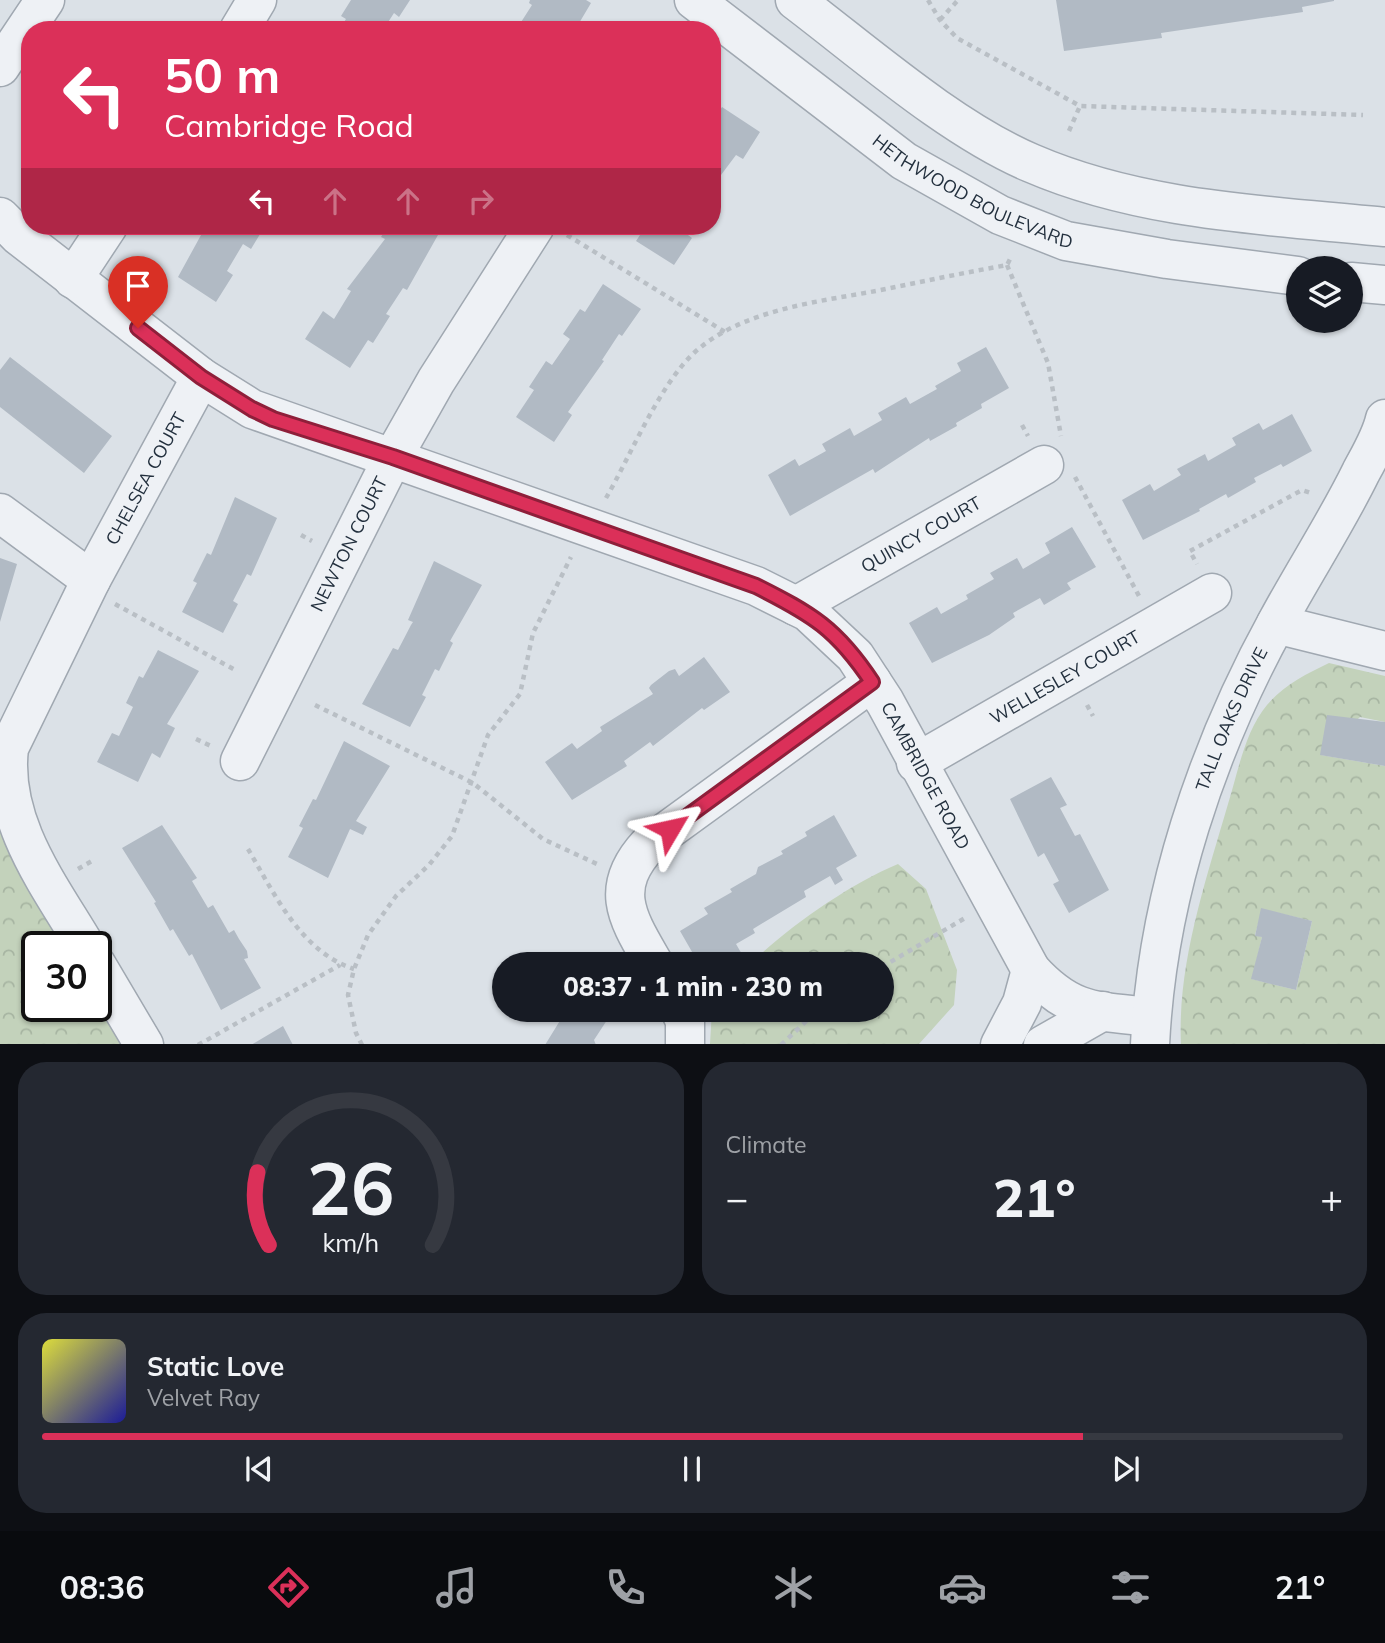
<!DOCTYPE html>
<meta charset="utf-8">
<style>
body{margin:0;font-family:Mulish,sans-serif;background:#242831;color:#f1f3f6;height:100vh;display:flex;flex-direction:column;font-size:26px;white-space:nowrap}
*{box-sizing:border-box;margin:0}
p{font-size:23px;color:#9ea1a6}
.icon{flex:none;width:38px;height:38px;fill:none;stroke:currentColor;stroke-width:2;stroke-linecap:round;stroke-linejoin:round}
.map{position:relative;height:1044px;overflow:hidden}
.panel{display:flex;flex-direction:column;gap:18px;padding:18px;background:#0d0f14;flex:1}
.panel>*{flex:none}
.top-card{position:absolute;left:21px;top:21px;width:700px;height:214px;border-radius:28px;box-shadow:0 2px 5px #0004;background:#db3059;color:#fff;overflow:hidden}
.buttons{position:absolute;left:1286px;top:256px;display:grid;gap:14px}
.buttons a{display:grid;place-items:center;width:77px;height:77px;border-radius:50%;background:#171b24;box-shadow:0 2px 5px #0004;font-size:35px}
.speed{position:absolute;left:21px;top:931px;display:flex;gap:14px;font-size:35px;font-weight:700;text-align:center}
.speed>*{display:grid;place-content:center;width:91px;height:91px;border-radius:50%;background:#171b24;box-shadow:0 2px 5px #0004;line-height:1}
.speed .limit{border:4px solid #111;border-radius:10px;background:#fff;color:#111}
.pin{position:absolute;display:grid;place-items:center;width:60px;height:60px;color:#fff;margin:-72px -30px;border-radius:50% 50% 50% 0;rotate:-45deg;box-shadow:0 0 7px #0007}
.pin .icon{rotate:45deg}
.me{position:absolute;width:77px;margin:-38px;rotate:54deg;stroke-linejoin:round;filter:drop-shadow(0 0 5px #0008)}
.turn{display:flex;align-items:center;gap:24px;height:147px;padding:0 28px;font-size:32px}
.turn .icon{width:91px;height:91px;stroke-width:2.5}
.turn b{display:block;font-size:49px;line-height:60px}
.lanes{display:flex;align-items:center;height:66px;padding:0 28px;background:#0003;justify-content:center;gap:35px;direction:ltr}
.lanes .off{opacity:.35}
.big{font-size:52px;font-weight:800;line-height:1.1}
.panel .tile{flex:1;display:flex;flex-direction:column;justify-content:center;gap:10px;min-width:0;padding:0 24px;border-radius:28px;background:#242831}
.panel .dial{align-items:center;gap:0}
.dial svg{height:182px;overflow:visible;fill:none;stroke:#363941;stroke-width:7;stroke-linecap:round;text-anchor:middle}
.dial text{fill:#f1f3f6;stroke:none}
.song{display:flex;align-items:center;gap:21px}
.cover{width:84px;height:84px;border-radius:10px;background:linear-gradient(135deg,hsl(60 70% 55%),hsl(240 70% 35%))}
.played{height:7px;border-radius:4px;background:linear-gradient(90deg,#db3059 80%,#363941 80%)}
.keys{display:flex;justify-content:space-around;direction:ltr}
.heat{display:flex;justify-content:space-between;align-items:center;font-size:38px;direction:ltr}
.panel .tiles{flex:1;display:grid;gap:18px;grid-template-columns:1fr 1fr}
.tile:last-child{grid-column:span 2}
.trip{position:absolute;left:492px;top:952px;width:402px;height:70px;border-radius:35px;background:#171b24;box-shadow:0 2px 5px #0004;font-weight:800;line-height:70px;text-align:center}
.tab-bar{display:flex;height:112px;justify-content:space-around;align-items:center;background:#090b0e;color:#9ea1a6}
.tab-bar .icon{width:49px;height:49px}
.tab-bar .active{color:#db3059}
.tab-bar b{font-size:32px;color:#f1f3f6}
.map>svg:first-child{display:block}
</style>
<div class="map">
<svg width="1385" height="1045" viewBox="0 0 1385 1045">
<defs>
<pattern id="forest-crowns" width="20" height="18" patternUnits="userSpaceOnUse" patternTransform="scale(1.75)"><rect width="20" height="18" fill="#c3d2bb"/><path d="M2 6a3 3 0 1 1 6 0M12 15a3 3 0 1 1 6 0" fill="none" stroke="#a7b5a2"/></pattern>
</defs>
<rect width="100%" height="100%" fill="#dbe1e7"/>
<path fill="url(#forest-crowns)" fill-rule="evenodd" d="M1329,663l56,13v46l-25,-5 -39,38 64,11v278l-204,1c-4,-81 25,-165 47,-241 10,-32 17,-73 39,-99 17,-20 39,-31 62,-42zM1262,909l50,12 -16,69 -44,-11 10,-42 -7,-2z
M0,818l71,129h-34v59h59v-13l29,51h-125z
M898,864l28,25 31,81 -3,35 -35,39h-209l2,-34h170v-46h-132c40,-38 98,-79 148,-100z"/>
<path fill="#b1bac4" d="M351,0h59l-11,17 -5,-4 -11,17h-44l7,-11 -5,-3z
M530,0h56l5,3 -16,27h-59l16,-25 -3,-2z
M1056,0h278v1l-32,6 1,5 -142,21 1,5 -98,13z
M722,107l38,25 -17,27 -7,-4 -24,32v-65z
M206,226h59l-14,23 -8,-5 -16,27 6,4 -17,27 -38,-25z
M388,226h50l-4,6 4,3 -31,55 -4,-2 -17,26 4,2 -17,27 -5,-3 -18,28 -45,-29 18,-28 11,8 17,-28 -4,-2 38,-50 -4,-2z
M646,226h48l-6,9 4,3 -18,27 -38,-24z
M603,284l38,25 -19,27 -3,-2 -17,26 2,1 -36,51 4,3 -18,27 -38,-25 18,-27 -5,-3 17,-26 6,4 18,-26 -7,-5 17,-25 5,3z
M986,347l23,41 -28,16 1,4 -26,15 1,3 -27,15 -1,-3 -54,35 -2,-4 -83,47 -22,-41 27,-16 4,7 27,-15 -4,-7 28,-16 4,8 28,-16 -4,-7 28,-16 4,7 27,-15 -2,-3 26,-15 -4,-8z
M10,357l102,79 -28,37 -84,-66v-37z
M1292,414l20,37 -29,16 -2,-3 -27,14 2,4 -28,16 -2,-4 -27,15 1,2 -57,29 -21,-40 28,-16 4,7 27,-16 -4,-6 28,-15 3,7 28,-16 -4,-7 27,-15 4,7z
M235,497l42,21 -26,58 -4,-2 -14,27 5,3 -15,29 -41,-21 15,-29 -4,-2 14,-28 4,2z
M1072,527l24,40 -29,16 4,6 -27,16 -4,-7 -27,15 2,4 -26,18 -57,28 -23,-40 28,-16 4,7 27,-15 -2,-4 28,-16 -4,-6 27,-15 6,11 27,-16 -5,-10z
M0,558l17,6 -17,58z
M434,561l48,24 -32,56 3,2 -14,28 -4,-2 -13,26 4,2 -16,30 -48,-23 31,-56 5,2 13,-25 2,-3 -5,-2z
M158,650l41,21 -32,53 8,4 -15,30 -8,-5 -14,29 -41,-20 15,-29 7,3 14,-29 -7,-4 13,-27 4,2z
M704,657l26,35 -26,18 -2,-2 -49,38 -3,-4 -26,19 3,5 -55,34 -27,-38 27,-19 5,6 25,-18 -2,-4 53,-33 -4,-6 2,-3 18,-14 6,-2 4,7z
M1327,715l58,7v44l-65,-11z
M344,741l46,25 -34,55 11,6 -4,8 -13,-6 -22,49 -40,-21 15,-29 -4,-2 14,-27 3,1z
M1051,777l16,28 -7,3 15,28 5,-2 29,56 -40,23 -16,-29 6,-3 -15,-28 -6,4 -28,-58z
M834,815l23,41 -21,12 7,12 -8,5 -5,-9 -26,15 2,6 -53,32 2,4 -19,11 7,12 -8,6 -4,-7 -17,9h-15l-19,-33 28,-17 -4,-6 28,-16 -2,-3 26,-15 2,-7 25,-13 -2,-3 26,-15 -2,-4z
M162,825l35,53 -5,3 16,27 5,-3 16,28 5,-3 5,9 8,12 1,7 -4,1 17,29 -40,22 -29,-56 -3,2 -16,-27 -3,2 -16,-28 2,-1 -34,-54z
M1261,908l51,13 -16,69 -45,-11 11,-42 -7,-1z
M556,1010h61l-3,5 -3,-1 -17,26 2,5h-51l16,-26 -6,-4z
M283,1026l10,19h-42z"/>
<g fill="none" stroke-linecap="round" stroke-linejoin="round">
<g stroke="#a0a8b1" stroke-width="41">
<g id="minor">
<path id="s1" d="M694,0l210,161 96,54 66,26 101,18 131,17"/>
<path d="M795,0c70,53 156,129 236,163 111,48 235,52 354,64"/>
<path d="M239,30l18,-30"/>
<path d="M0,67l45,-67"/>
<path id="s2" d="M0,217l19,19 182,141 51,32 504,177 52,26 47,44 30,46 146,268c40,44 65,41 120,47"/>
<path d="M73,279l35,-53"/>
<path d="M1351,282l34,3"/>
<path d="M0,513l91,67"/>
<path id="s3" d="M796,606l248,-141"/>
<path d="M1276,624l109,27"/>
<path id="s4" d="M240,761l153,-304 43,-76 99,-155"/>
<path id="s5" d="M916,763l296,-170"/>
<path id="s6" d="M86,947c-36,-61 -86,-124 -77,-199l82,-168 110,-203"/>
<path d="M96,964l48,81"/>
<path d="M654,964c-26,-45 -47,-75 -5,-120l223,-162"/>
<path d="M680,1010l5,11v24"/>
<path d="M1000,1045l22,-42 9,-33"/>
<path d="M1043,1045l60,-34"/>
<path id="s7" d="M1150,1045c7,-148 57,-296 128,-425 27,-50 58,-97 83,-148 9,-17 20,-35 24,-53"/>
</g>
</g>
<path stroke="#b9bfc5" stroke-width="4.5" stroke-dasharray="5 5" stroke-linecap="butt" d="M928,0l12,20 17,18 123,68 283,9
M940,20l18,-20
M1069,131l11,-25
M567,235l158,97
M1007,265l41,98 13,73
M1022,425l6,11
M1075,477l64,119
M606,498c25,-43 53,-113 89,-146 47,-42 121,-50 181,-61 44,-9 87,-18 131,-26l5,-10
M301,535l11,6
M1190,551l112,-61 9,3
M1192,555l5,9
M115,604l122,67
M315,705l158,78 70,56 54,25
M1087,705l6,11
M196,739l15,7
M248,849c26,44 53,103 106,120
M78,869l14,-8
M882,967l83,-49
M198,1045l142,-80
M362,1045l-6,-12 -8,-38 6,-26 14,-34 28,-39 33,-31 23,-29 36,-101 32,-41 13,-61 38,-76
M781,1045l37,-35"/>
<use href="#minor" stroke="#eef1f5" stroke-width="38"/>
</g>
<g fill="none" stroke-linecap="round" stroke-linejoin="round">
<g stroke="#8e1f3a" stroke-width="18">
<path id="route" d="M138,328l63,49 51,32 21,10 120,38 363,129c56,28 81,43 116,96l-202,147"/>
</g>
<use href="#route" stroke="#db3059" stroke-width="12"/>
</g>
<g text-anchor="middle" stroke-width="7" stroke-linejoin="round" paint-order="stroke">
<g font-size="18" fill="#23303e" stroke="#eaeff5">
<text dy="6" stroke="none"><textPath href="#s1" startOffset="340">HETHWOOD BOULEVARD</textPath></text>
<text dy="6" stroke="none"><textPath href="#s6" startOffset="520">CHELSEA COURT</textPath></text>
<text dy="6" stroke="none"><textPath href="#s3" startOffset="144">QUINCY COURT</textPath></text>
<text dy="6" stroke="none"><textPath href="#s4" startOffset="243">NEWTON COURT</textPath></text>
<text dy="6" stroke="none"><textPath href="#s5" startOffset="172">WELLESLEY COURT</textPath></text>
<text dy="6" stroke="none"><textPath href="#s7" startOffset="338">TALL OAKS DRIVE</textPath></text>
<text dy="6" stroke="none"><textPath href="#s2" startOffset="1113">CAMBRIDGE ROAD</textPath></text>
</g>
</g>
</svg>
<div class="buttons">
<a><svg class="icon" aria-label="layers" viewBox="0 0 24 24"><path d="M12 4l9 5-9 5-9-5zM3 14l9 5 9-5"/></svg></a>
</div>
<div class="speed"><div class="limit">30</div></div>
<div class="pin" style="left:138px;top:328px;background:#d93025"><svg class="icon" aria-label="arrive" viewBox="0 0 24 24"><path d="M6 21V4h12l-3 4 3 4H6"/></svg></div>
<svg class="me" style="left:670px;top:829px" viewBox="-20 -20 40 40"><path d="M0-17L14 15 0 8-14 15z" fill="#db3059" stroke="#fff" stroke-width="4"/></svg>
<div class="trip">08:37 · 1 min · 230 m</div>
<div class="top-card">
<div class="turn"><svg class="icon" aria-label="left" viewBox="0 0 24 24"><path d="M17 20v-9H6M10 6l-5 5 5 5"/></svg><div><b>50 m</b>Cambridge Road</div></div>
<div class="lanes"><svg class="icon" aria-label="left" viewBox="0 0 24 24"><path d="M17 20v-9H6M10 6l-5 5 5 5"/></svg><svg class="icon off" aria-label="ahead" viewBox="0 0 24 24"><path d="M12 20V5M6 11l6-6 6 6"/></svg><svg class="icon off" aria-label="ahead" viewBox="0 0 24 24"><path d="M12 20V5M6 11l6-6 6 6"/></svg><svg class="icon off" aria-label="right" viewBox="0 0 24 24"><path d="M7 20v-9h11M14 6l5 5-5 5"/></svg></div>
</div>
</div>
<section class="panel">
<div class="tiles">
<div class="tile dial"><svg viewBox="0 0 100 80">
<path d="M14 69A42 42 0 1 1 86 69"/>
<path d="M14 69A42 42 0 0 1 9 37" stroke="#db3059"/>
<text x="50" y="56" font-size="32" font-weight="700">26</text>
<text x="50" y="72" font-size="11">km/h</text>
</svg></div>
<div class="tile"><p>Climate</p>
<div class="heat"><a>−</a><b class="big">21°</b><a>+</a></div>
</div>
<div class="tile">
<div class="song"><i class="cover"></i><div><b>Static Love</b><p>Velvet Ray</p></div></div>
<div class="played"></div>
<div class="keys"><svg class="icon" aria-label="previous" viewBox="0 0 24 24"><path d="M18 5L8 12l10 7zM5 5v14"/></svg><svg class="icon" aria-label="pause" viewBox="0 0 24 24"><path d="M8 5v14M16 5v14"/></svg><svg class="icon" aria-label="next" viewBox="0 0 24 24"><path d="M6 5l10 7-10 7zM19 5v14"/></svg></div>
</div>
</div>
</section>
<nav class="tab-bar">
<b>08:36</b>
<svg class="icon active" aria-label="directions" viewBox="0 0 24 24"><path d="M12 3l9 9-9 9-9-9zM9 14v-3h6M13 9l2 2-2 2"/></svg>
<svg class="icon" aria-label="music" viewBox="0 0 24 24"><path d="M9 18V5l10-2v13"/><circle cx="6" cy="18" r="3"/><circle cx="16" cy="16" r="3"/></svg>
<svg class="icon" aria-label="phone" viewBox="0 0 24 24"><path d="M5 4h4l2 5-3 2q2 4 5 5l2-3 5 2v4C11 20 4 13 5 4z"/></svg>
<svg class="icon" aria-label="climate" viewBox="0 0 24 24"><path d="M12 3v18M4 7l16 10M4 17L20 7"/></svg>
<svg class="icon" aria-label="car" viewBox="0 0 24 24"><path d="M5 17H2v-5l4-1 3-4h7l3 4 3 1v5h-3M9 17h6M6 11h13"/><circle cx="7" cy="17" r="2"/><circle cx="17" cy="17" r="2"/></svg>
<svg class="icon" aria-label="filters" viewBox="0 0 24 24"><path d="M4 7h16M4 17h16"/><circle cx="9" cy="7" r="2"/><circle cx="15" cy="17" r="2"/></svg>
<b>21°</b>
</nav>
